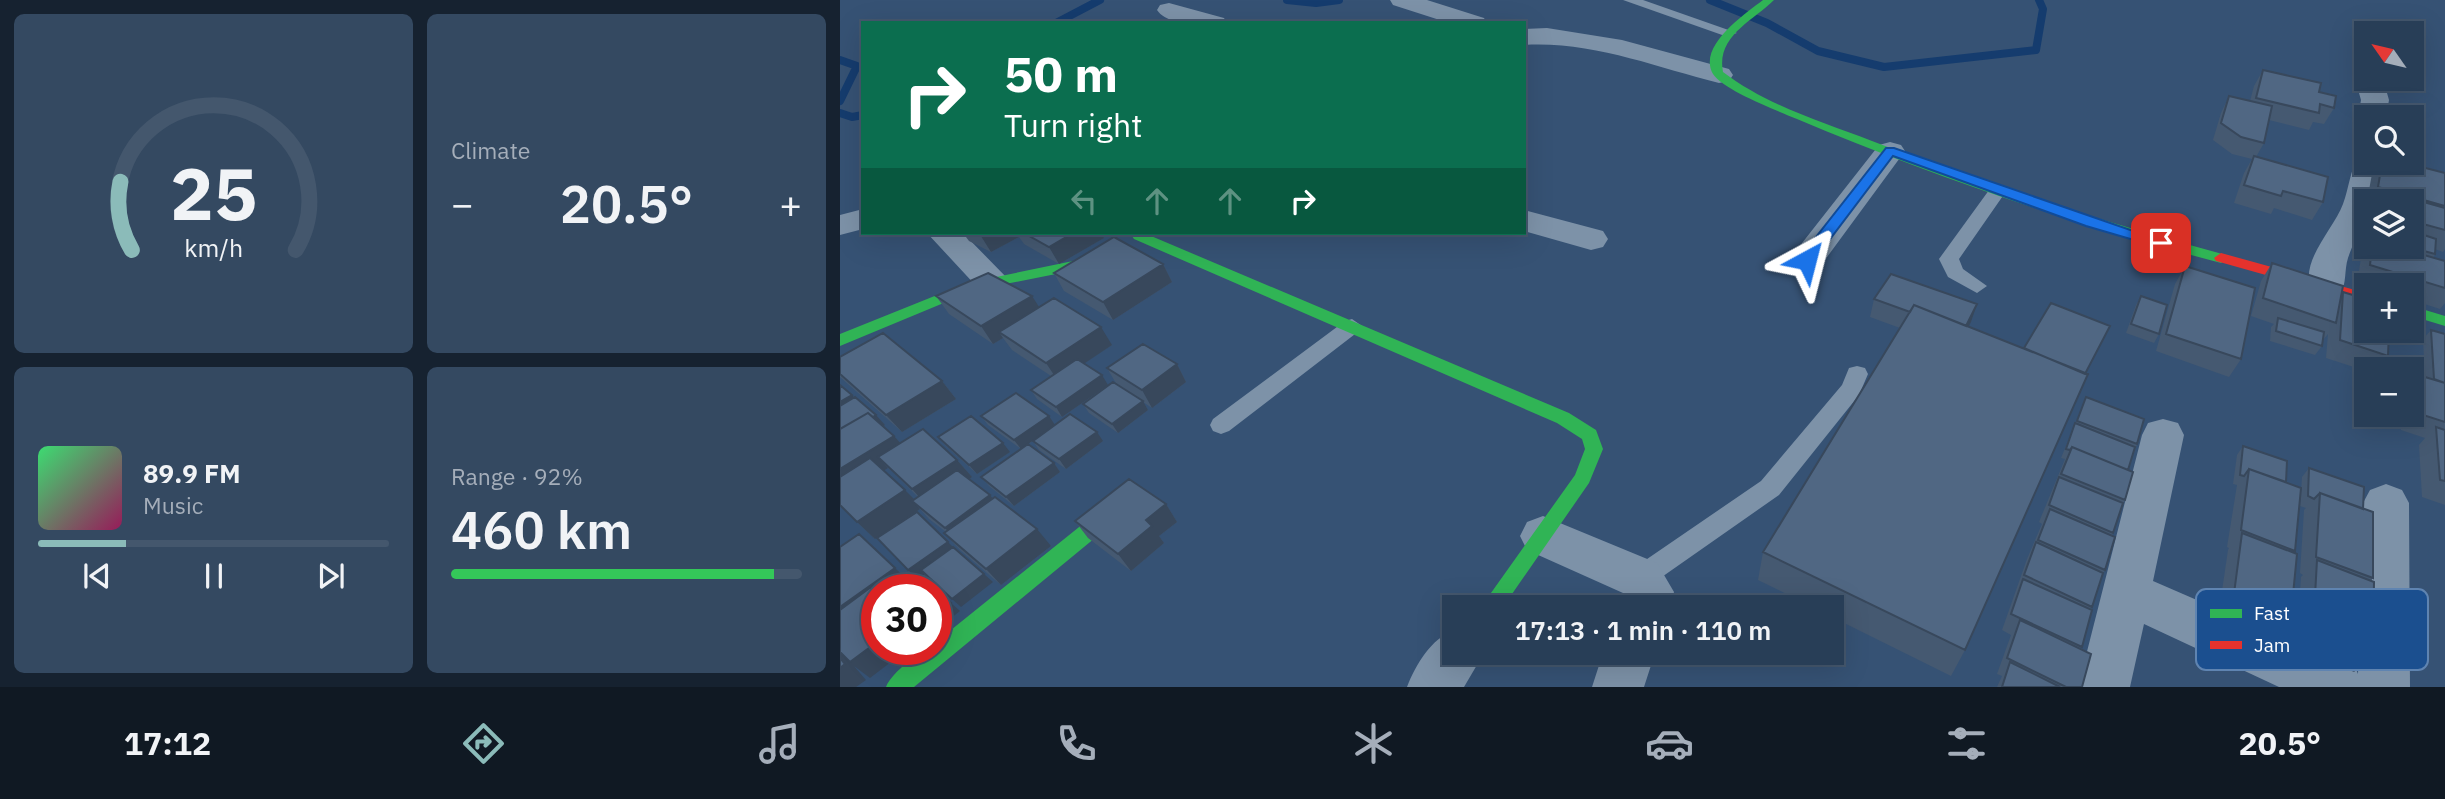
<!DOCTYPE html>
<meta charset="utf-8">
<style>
body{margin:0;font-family:"IBM Plex Sans",sans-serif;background:#344961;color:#f1f3f6;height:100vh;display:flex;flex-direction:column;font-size:26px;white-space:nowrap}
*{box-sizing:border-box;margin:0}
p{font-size:23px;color:#a5aeba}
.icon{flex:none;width:38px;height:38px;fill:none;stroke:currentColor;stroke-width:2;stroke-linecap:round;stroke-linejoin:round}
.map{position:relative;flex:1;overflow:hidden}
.details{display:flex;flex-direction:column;gap:14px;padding:14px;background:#162230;width:840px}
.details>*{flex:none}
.guide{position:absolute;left:21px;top:21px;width:665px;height:214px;border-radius:0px;box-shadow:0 7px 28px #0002,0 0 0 2px #44576d;background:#0b6e4f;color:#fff;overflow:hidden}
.needle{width:46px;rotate:304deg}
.controls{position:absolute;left:1514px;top:21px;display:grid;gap:14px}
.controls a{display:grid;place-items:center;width:70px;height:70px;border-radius:0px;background:#283e57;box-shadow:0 7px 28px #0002,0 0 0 2px #44576d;font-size:35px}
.speed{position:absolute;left:21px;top:574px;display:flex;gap:14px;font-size:35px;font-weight:700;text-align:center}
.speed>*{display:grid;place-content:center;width:91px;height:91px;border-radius:50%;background:#283e57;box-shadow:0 7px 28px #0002,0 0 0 2px #44576d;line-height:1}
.speed .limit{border:10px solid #d22;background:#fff;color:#111}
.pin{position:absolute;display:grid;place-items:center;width:60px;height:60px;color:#fff;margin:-30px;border-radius:14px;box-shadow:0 4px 10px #0006}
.me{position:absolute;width:77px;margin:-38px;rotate:38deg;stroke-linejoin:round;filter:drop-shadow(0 0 5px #0008)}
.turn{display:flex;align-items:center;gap:24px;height:147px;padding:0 28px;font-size:32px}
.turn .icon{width:91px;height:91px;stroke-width:2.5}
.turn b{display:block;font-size:49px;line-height:60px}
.lanes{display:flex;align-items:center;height:66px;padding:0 28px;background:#0003;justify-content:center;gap:35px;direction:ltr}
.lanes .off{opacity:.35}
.big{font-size:52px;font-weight:600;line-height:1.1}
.details .tile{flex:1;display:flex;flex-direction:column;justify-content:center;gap:10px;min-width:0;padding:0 24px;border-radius:10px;background:#344961}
.details .dial{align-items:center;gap:0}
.dial svg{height:182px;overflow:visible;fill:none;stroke:#44576d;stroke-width:7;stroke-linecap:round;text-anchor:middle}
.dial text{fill:#f1f3f6;stroke:none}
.song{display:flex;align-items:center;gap:21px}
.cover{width:84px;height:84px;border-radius:10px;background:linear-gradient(135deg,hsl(140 70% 55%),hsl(330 70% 35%))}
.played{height:7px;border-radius:4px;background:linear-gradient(90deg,#8bbbb9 25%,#44576d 25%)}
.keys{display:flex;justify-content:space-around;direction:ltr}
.heat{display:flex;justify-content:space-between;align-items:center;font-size:38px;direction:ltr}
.charge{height:10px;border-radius:5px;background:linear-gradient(90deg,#34c759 92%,#44576d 0)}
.details .tiles{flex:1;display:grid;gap:14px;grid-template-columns:repeat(2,1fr)}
.trip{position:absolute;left:602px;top:595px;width:402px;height:70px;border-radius:0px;background:#283e57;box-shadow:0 7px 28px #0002,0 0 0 2px #44576d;font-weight:600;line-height:70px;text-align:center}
.tabs{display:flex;height:112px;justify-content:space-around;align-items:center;background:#101923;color:#a5aeba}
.tabs .icon{width:49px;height:49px}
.tabs .active{color:#8bbbb9}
.tabs b{font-size:32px;color:#f1f3f6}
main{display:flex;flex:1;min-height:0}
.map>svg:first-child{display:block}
</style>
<main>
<section class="details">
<div class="tiles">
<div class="tile dial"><svg viewBox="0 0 100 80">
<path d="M14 69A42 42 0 1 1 86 69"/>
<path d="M14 69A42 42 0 0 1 9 39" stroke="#8bbbb9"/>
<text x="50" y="56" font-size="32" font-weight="700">25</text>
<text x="50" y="72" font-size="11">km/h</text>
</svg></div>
<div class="tile"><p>Climate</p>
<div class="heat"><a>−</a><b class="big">20.5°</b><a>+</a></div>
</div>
<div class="tile">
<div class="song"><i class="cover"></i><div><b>89.9 FM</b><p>Music</p></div></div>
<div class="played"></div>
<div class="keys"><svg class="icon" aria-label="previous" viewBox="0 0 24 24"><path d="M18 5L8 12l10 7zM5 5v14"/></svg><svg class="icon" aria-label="pause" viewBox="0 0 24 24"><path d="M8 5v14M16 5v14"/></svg><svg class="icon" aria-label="next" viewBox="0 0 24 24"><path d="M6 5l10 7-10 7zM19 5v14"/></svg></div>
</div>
<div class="tile"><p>Range · 92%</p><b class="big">460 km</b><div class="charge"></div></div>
</div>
</section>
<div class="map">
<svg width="1605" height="687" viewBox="0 0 1605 687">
<rect width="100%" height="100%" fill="#365274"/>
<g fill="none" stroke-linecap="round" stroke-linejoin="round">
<path stroke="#153c6e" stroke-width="8" d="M447,0l29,3 23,-3
M870,0l57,23 51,28 66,16 152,-17 7,-41 -4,-9
M216,23l44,-23
M0,60l17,6 -17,35
M0,113l12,4 11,-2"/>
<path fill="#7d92a8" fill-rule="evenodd" d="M783,0h20l94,33 -12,3z
M1158,185l9,5 -48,69 4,10 24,17 -10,7 -29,-16 -9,-18 53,-73z
M512,319l10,7 -3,5 -130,100 -8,3 -8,-3 -3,-6 3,-6 132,-98z
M1017,366l8,2 3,6 -9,21 -80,100 -130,91 -9,4 -9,-4 -4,-8 4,-8 130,-89 81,-96 7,-17z"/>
<path fill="#7d92a8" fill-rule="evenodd" d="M550,0h37l57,18 3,5h-38l-56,-18z
M329,3l55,15 3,5c-19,0 -58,5 -70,-13l3,-5z
M707,28l75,12 107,29 4,6 -4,6 -10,2c-65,-16 -126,-42 -195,-38v-16z
M1526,72v7h17l6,21 -3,17h-20v7l-8,-7 3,-17 -6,-21 4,-6z
M1050,142l11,3 4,6 -86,117 -12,3 -12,-3 -5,-8 5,-8 84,-107z
M1526,155v8h19l-9,38h-10c0,33 -9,30 -18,57 -4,13 -1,25 -8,37l-13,4 -13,-4c-19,-30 19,-64 29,-91 6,-16 7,-34 16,-48z
M23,209v20l-23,6v-20z
M684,210l79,21 5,8 -5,8 -12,3 -67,-19z
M87,233h36l46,47 -5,8 -13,4 -13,-4z
M1323,419l15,4 6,12 -31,146 203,88 2,5 5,-171 7,-13 16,-6 16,6 7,13 1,184h-131l-135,-63 -14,63h-52l64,-252 6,-12z
M703,516l114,47 17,29 -4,15h-50l3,-14 -96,-43 -7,-14 7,-14z
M614,630v23h30l-20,34h-57c9,-23 24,-48 47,-57z
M763,653h52l-11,34h-52z"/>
<path fill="#30b455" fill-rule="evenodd" d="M923,0h11c-21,21 -58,36 -51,72 43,33 99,50 149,69 116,45 234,82 354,114l2,3 -7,5c-145,-38 -286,-86 -424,-144 -19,-8 -74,-29 -84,-45 -16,-28 32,-60 50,-74z
M294,233h10l425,180 27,17 7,19 -14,34 -86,124h-22l94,-132 10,-26 -3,-10 -25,-16 -423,-184 -2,-3z
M265,248l5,2 2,3 -2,3 -34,14 -101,20 -135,56v-12l127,-51 106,-22z
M1572,306l33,10v10l-33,-10z
M271,505l7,2 2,6 -2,6 -204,168h-28c6,-15 35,-38 50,-38v-7l168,-135z"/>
<path fill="#e5322d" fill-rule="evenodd" d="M1381,253l145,40v10l-150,-42 -2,-3z"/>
</g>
<path fill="#455971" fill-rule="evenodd" d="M1423,70l56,22 15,16 -10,16 -11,-2 -4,8 -40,-10 -5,23 -8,14 67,45 -11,18 -38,-12 -3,6 -37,-11 10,-30 8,-14 -20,-5 -19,-14 8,-27 8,-17 21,5 4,-15z
M1539,163h27l39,10v76l-2,3 -8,-3v5l-2,4 12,3v42l-5,6 -28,-9v-15l-46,1 -9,-3 4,-25 7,-11h44v-46h-45l5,-27z
M1526,227v18l-4,-1z
M123,233h138l3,5 -45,26 -35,-20 -5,-7 -28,15 -22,-11z
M267,233h18l-9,5z
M1432,263l70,32 1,-3 45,64 -11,13h-11v2l-40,-13 2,-24 -5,6 -1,6 -7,9 -45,-14 1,-14 3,-3 -23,-8 10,-35z
M323,264l9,18 -59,38 -49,-29 -10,-18z
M1345,266l56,93 -12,18 -73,-26 19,-67z
M96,296l103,11 73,38 -28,18 24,22 -46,32 -25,-18 -6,-9 20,-14 -39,-26 -9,-12 -10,6 -44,-30z
M1301,296l18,38 -5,9 -28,-10 10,-28z
M1034,299l103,5 -9,23 118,47 -121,276 -14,26 -119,-59v-10h-19l-55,-27 5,-28 137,-224 -30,-11z
M1591,330l14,4v171l-23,-8 -3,-52 6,-7 -24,-8 -1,-15h12v-37l3,-4 10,3 -2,-38z
M0,357l102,24 14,18 -54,33 -62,-55z
M337,364l9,18 -34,26 -9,-6 5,8 -30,23 -29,-20 -6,-9 34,-19 -10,-17z
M1246,397l51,47 -9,26 -3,30 -13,36 -7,34 -2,3 -12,36 -11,40 2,38h-85l5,-11 -5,-2 14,-39 -9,-5 25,-71 15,-35 -3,-2 26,-63 -4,-1z
M14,398l31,27 -2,1 17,17 57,17 15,17 -3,2 82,67 -50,39 -41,-35 -16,-17 2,-1 -17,-13 -9,-10 -45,30 -18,-17zM48,468l7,6 23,23 -4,3 -30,-30z
M141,416l74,9 48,16 -37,28 -27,-19 -6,-9 -5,3 26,19 6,9 -46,34 -25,-20 -8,-9 40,-28 -33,-24z
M98,437l72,15 -33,22 -31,-28z
M1403,446l43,36 9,69 -1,2 -4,72 -16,16 -56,-23 10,-68 1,-2 -2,-1 10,-62 -4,-1 4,-29z
M1469,468l54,41 10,69 -2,3 2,76 -19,15 -58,-24 5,-71 2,-2 -3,-2 4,-63 2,-2 -6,-2 2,-29z
M326,504l11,18 -18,14 5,7 -33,28 -43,-33 -13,-17z"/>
<path fill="#38485c" d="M139,233h38l2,4 -28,15z
M233,233h28l3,5 -45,26 -10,-17z
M273,233h12l-9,5z
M323,264l9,18 -59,38 -10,-18z
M192,296l11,17 -44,19 4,6 -10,6 -12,-18z
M1137,304l-6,18 -14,28 6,-18z
M261,327l11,18 -54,36 -12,-18z
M337,364l9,18 -34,26 -10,-18z
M262,375l6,10 -46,32 -6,-10z
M102,381l14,18 -54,33 -16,-17z
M12,395l8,10 -20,11v-14z
M303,401l5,9 -30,23 -6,-9z
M36,415l9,10 -45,27v-15z
M209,416l6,9 -34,24 -7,-9z
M257,432l6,9 -37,28 -7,-10z
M54,436l16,18 -32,3 10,11 -43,27 -5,-5v-21z
M163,443l7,9 -33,22 -8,-9z
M117,460l15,17 -44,30 -16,-18z
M214,463l6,9 -46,34 -8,-9z
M65,490l17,17 -10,-6 8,8 -45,30 -18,-17z
M150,495l14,18 -43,32 -16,-17z
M326,504l11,18 -18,14 5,7 -33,28 -13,-17 28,-34z
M197,529l14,17 -50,39 -15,-16z
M19,534l54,51 -7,5h-29v21l-37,27v-31z
M108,542l9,9 -39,28 -10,-9z
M144,574l9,8 -32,25 -9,-8z
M111,603l9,8 -24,19v-16z
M37,642v7h31l-38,29 -16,-12 12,14 -10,7h-16v-37z"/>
<path fill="#506783" stroke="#38485c" stroke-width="2" d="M1423,70l58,13 -2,9 17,4 -2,12 -14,-4 -1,9 -63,-15z
M1389,96l43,10 -8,37 -23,-6 -20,-14z
M1414,156l74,21 -5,25 -40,-11 -2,5 -37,-11z
M1542,163h24l39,10v33l-67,-19z
M1541,190l64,18v22l-33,-9v-20h-32z
M1572,231l24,8 -1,15 -26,-7h3z
M184,233h49l-24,14z
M274,237l49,27 -60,38 -49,-29z
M1532,247h24l49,14v27l-75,-23z
M1432,263l71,23 -7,37 -73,-25z
M1345,266l70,22 -14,71 -75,-25z
M148,273l44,23 -51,30 -45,-30z
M1051,274l86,30 -11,22 -52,-21 -4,7 -36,-13z
M1503,292l23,7v32h23l-1,25 -48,-16z
M1301,296l26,9 -8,29 -28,-10z
M214,298l47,29 -55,36 -47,-31z
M1211,303l59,23 -25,48 -61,-26z
M1074,305l174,69 -123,276 -202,-98z
M1438,318l46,14 -2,14 -46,-15z
M1591,330l14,4v49l-11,-4z
M43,333l59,48 -56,34 -46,-41v-17z
M303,344l34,20 -35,26 -35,-22z
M237,359l25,16 -46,32 -25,-17z
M1575,374l30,9v39l-28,-9z
M273,382l30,19 -31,23 -29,-20z
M0,385l12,10 -12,7z
M176,393l33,23 -35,24 -33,-24z
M15,397l21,18 -3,2 -5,-4 -28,16v-23z
M1246,397l58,22 -7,25 -60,-23z
M28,413l26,23 -54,33v-40z
M230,414l27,18 -38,27 -26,-18z
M131,416l32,27 -34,22 -31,-28z
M1235,423l60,24 -7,23 -56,-23 -2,3 -4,-1z
M1596,427l9,3v51l-5,-1z
M83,429l34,31 -45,29 -34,-32z
M188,444l26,19 -48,34 -25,-20z
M1403,446l44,15 -1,21 -37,-13 -5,7 -4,-1z
M1232,447l61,25 -8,28 -64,-26z
M30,458l35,32 -48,32 -17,-17v-28z
M1469,468l55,19 -1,22 -43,-16 -6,6 -6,-3z
M1409,469l52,19 -6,63 -54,-21z
M117,470l33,25 -45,33 -33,-27z
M1219,477l64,26 -10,30 -64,-28z
M289,479l37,25 -20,16 6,6 -34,28 -43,-33z
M1480,493l53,19v66l-57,-21z
M155,497l42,32 -51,40 -42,-36z
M1210,509l65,28 -10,33 -67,-30z
M77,512l31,30 -40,28 -31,-32z
M1402,533l55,21 -7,71 -57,-24z
M19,534l36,34 -55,39v-60z
M1196,542l67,31 -11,34 -68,-32z
M113,547l31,27 -32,25 -31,-29z
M1477,560l57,22 -1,75 -60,-25z
M79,573l32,30 -15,11v-24h-40z
M1183,579l69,31 -10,37 -71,-33z
M31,587l6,6v49l-27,20 -10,-10v-42z
M1180,620l71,34 -9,33h-16l-59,-29z
M0,658l5,6 -5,4z
M1170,662l50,25h-58z"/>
<path fill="#1a73e8" stroke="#114b97" stroke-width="2" d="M1046,148h8l274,95 -7,5 -75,-22 -193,-70 -81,107h-11v-7z"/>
<rect x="1356" y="589" width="232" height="81" rx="10" fill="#1b4f8f" stroke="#5f84b1" stroke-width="2"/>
<rect x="1370" y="609" width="32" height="9" fill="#30b455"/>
<rect x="1370" y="641" width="32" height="8" fill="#e5322d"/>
<g font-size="19" fill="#fff">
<text x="1414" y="620">Fast</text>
<text x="1414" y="652">Jam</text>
</g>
</svg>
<div class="controls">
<a><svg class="needle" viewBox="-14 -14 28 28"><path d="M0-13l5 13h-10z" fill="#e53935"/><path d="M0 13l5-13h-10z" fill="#a5aeba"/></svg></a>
<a><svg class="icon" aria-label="search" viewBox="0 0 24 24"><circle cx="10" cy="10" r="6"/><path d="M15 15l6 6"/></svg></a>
<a><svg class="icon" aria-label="layers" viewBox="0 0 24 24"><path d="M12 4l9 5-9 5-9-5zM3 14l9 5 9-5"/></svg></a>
<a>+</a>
<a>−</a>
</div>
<div class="speed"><div class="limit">30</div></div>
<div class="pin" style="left:1321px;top:243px;background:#d93025"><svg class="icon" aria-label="arrive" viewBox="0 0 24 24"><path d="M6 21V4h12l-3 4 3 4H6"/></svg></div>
<svg class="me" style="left:967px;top:260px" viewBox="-20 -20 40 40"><path d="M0-17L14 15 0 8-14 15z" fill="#1a73e8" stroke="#fff" stroke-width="4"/></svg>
<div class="trip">17:13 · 1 min · 110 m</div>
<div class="guide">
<div class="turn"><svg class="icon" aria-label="right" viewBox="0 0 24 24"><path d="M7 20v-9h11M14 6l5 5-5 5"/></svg><div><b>50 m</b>Turn right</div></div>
<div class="lanes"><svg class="icon off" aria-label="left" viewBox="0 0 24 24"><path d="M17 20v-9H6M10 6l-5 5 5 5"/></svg><svg class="icon off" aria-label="ahead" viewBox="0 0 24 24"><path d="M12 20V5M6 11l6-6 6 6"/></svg><svg class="icon off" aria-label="ahead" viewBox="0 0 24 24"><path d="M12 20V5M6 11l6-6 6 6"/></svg><svg class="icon" aria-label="right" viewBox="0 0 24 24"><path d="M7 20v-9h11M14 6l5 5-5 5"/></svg></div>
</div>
</div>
</main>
<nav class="tabs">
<b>17:12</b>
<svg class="icon active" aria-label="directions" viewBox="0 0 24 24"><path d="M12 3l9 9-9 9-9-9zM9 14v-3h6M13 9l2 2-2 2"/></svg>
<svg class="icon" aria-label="music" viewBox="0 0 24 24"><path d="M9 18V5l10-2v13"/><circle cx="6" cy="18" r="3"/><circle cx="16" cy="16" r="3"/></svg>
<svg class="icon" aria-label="phone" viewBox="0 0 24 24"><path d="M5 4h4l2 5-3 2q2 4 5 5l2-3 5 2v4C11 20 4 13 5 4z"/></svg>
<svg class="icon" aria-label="climate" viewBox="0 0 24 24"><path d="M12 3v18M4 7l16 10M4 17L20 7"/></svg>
<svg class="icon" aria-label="car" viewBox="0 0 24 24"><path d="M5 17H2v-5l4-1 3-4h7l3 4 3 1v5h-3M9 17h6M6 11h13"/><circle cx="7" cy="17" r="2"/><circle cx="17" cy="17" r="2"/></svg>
<svg class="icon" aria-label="filters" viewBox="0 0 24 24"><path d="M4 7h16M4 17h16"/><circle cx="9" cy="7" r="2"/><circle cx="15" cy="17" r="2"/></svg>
<b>20.5°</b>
</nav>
